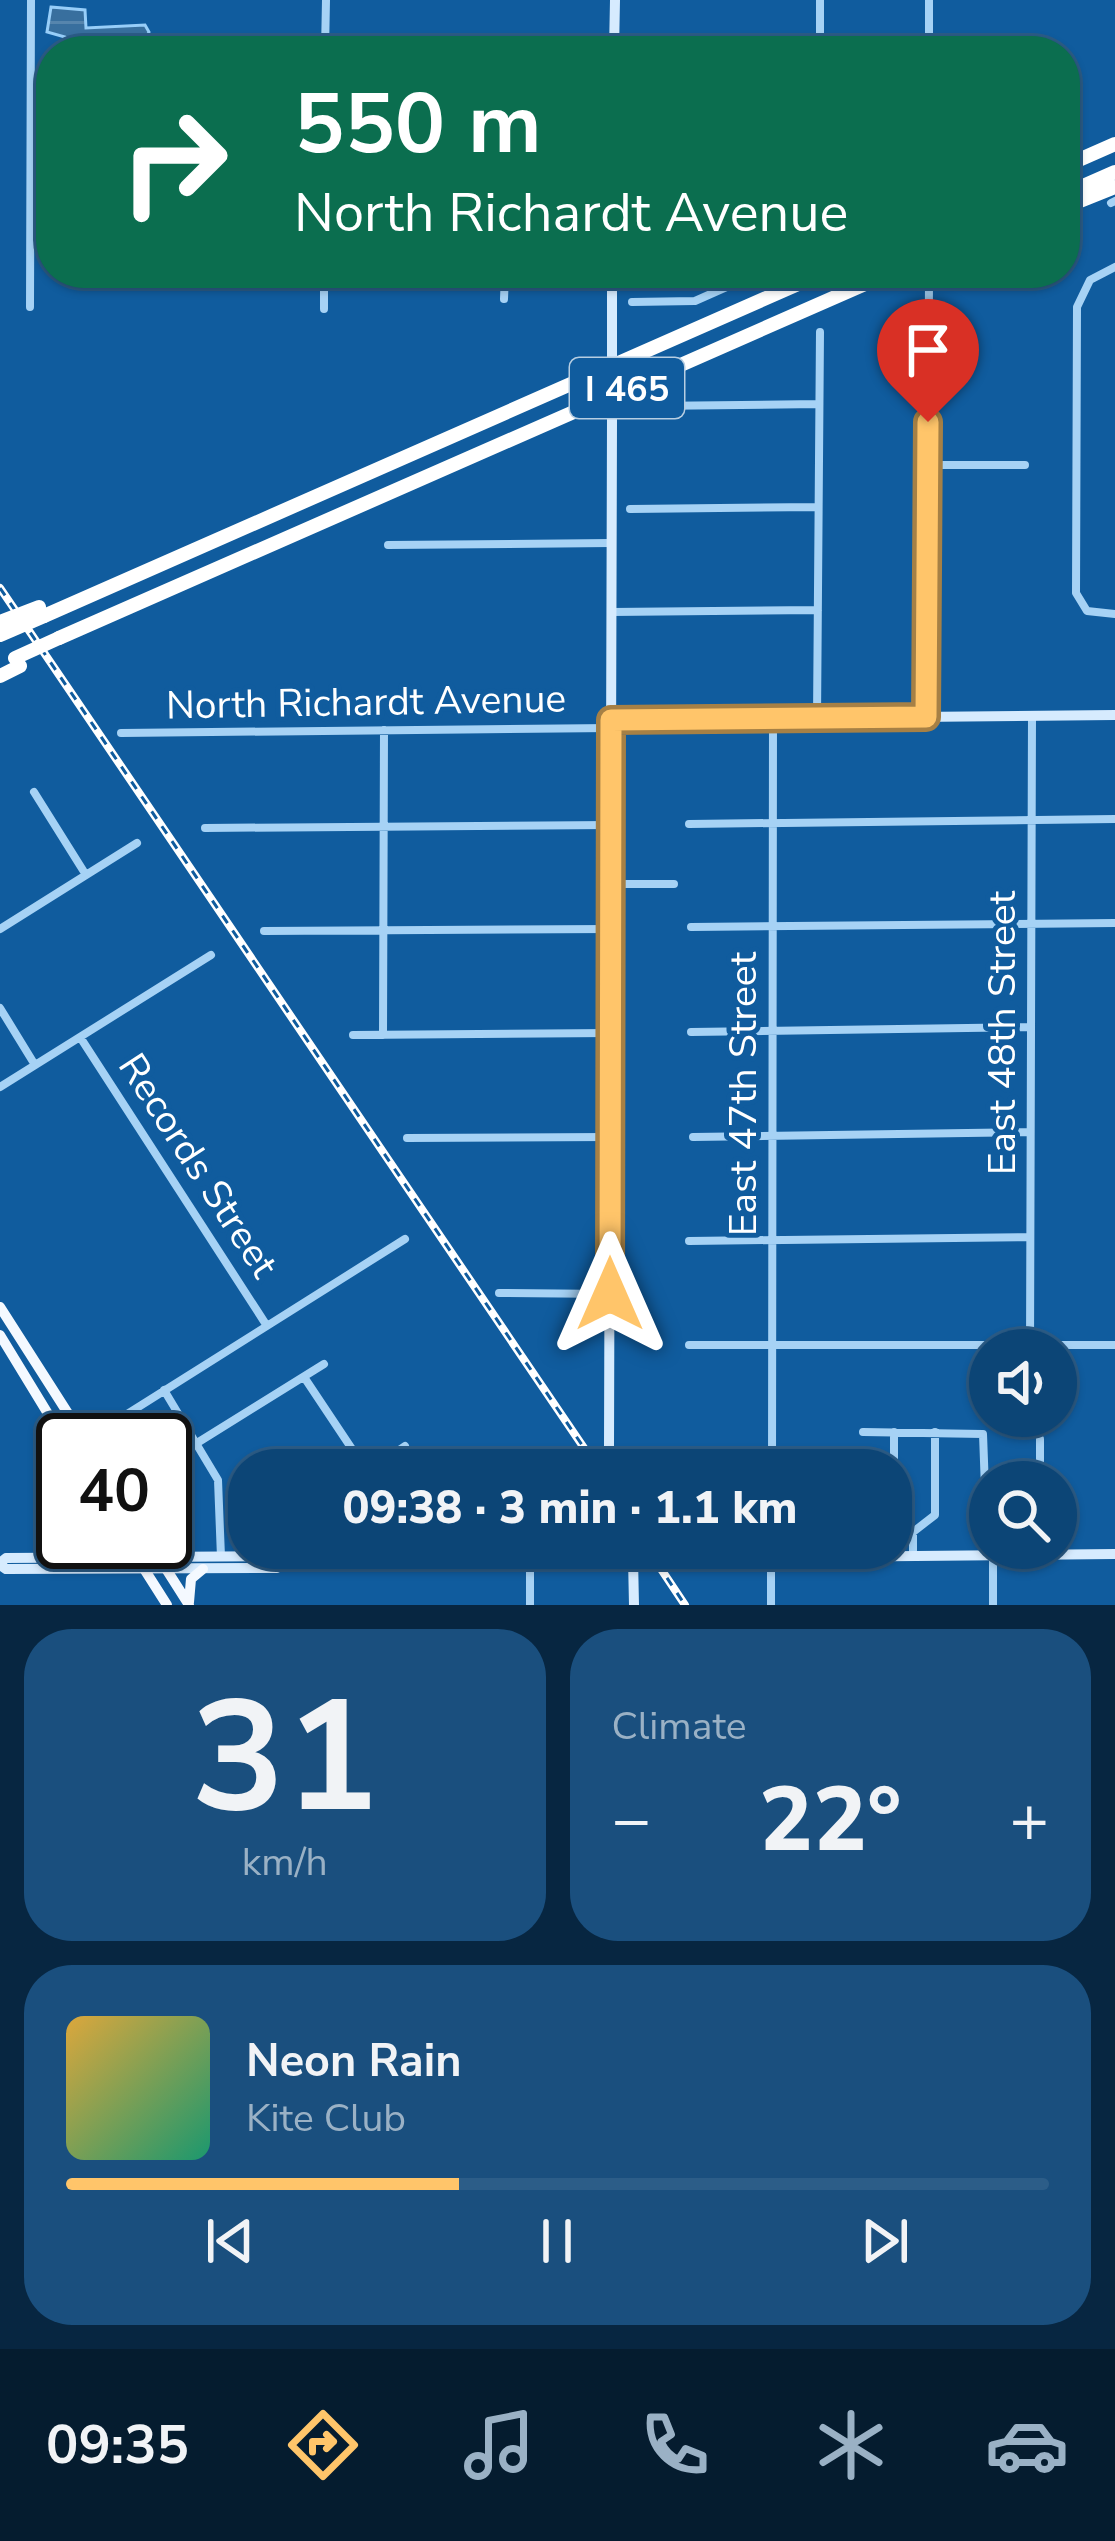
<!DOCTYPE html>
<meta charset="utf-8">
<style>
body{margin:0;font-family:"Nunito Sans",sans-serif;background:#1a4f7e;color:#f1f3f6;height:100vh;display:flex;flex-direction:column;font-size:45px;white-space:nowrap}
*{box-sizing:border-box;margin:0}
p{font-size:39px;color:#9ab1c5}
.icon{flex:none;width:66px;height:66px;fill:none;stroke:currentColor;stroke-width:2;stroke-linecap:round;stroke-linejoin:round}
.map{position:relative;height:1605px;overflow:hidden}
.sheet{display:flex;flex-direction:column;gap:24px;padding:24px;background:#072641;flex:1}
.sheet>*{flex:none}
.hud{position:absolute;left:36px;top:36px;width:1044px;height:252px;border-radius:48px;box-shadow:0 3px 9px #0004,0 0 0 3px #2c5d88;background:#0b6e4f;color:#fff;overflow:hidden}
.controls{position:absolute;left:969px;top:1329px;display:grid;gap:24px}
.controls a{display:grid;place-items:center;width:108px;height:108px;border-radius:50%;background:#0c4576;box-shadow:0 3px 9px #0004,0 0 0 3px #2c5d88;font-size:60px}
.speed{position:absolute;left:36px;top:1413px;display:flex;gap:24px;font-size:60px;font-weight:700;text-align:center}
.speed>*{display:grid;place-content:center;width:156px;height:156px;border-radius:50%;background:#0c4576;box-shadow:0 3px 9px #0004,0 0 0 3px #2c5d88;line-height:1}
.speed .limit{border:6px solid #111;border-radius:18px;background:#fff;color:#111}
.pin{position:absolute;display:grid;place-items:center;width:102px;height:102px;color:#fff;margin:-123px -51px;border-radius:50% 50% 50% 0;rotate:-45deg;box-shadow:0 0 12px #0007}
.pin .icon{rotate:45deg}
.me{position:absolute;width:132px;margin:-66px;rotate:0deg;stroke-linejoin:round;filter:drop-shadow(0 0 9px #0008)}
.turn{display:flex;align-items:center;gap:42px;height:252px;padding:0 60px;font-size:54px}
.turn .icon{width:156px;height:156px;stroke-width:2.5}
.turn b{display:block;font-size:84px;line-height:102px}
.big{font-size:90px;font-weight:800;line-height:1.1}
.sheet .tile{flex:1;display:flex;flex-direction:column;justify-content:center;gap:18px;min-width:0;padding:0 42px;border-radius:48px;background:#1a4f7e}
.sheet .dial{align-items:center;gap:0}
.dial b{font-size:156px;line-height:1}
.song{display:flex;align-items:center;gap:36px}
.cover{width:144px;height:144px;border-radius:18px;background:linear-gradient(135deg,hsl(40 70% 55%),hsl(160 70% 35%))}
.played{height:12px;border-radius:6px;background:linear-gradient(90deg,#ffc56a 40%,#2c5d88 40%)}
.keys{display:flex;justify-content:space-around;direction:ltr}
.heat{display:flex;justify-content:space-between;align-items:center;font-size:66px;direction:ltr}
.sheet .tiles{flex:1;display:grid;gap:24px;grid-template-columns:1fr 1fr}
.tile:last-child{grid-column:span 2}
.trip{position:absolute;left:228px;top:1449px;width:684px;height:120px;border-radius:48px;background:#0c4576;box-shadow:0 3px 9px #0004,0 0 0 3px #2c5d88;font-weight:800;line-height:120px;text-align:center}
.tab-bar{display:flex;height:192px;justify-content:space-around;align-items:center;background:#051c2f;color:#9ab1c5}
.tab-bar .icon{width:84px;height:84px}
.tab-bar .current{color:#ffc56a}
.tab-bar b{font-size:54px;color:#f1f3f6}
.map>svg:first-child{display:block}
</style>
<div class="map">
<svg width="1115" height="1605" viewBox="0 0 1115 1605">
<defs>
<pattern id="water-rules" width="6" height="5" patternUnits="userSpaceOnUse" patternTransform="scale(3)"><rect width="6" height="5" fill="#386f9e"/><path d="M0 2.5h6" fill="none" stroke="#5685ad"/></pattern>
</defs>
<rect width="100%" height="100%" fill="#105c9e"/>
<path fill="url(#water-rules)" stroke="#97cef9" stroke-width="3" d="M51,7l34,3 1,18 59,-3 4,7 -9,19h-68l-7,-14 -18,-5z"/>
<g fill="none" stroke-linecap="round" stroke-linejoin="round">
<path stroke="#a6d2f5" stroke-width="8" d="M325,51l1,-51
M820,51v-51
M929,51v-51
M1111,203l4,-2
M1115,267l-25,13 -13,27 -1,286 11,18 28,3
M504,299l1,-26
M632,302l63,-1 63,-28
M30,307l1,-307
M324,309v-36
M648,406l171,-2
M927,465h98
M630,509l188,-2
M388,545l223,-2
M611,612l207,-2
M926,717l3,-433
M817,719l3,-387
M121,733l490,-5
M34,792l52,83
M689,824l426,-5
M205,828l406,-3
M611,884h63
M691,927l424,-4
M0,929l137,-86
M264,931l347,-2
M0,1008l35,57
M691,1032l340,-5
M353,1035l257,-2
M383,1035l1,-305
M80,1037l187,289
M0,1087l211,-132
M693,1137l337,-5
M407,1138l203,-1
M689,1241l341,-4
M499,1293l111,1
M689,1345h426
M1030,1350l2,-634
M304,1377l62,93
M164,1390l54,90 3,77
M1030,1429v-13
M863,1432l120,2 3,82 4,5
M894,1432v84l3,8 16,8
M1040,1439v43
M86,1440l319,-201
M197,1443l127,-79
M609,1449l14,21
M739,1451l118,-1
M370,1470l35,-24
M772,1470l1,-752
M913,1555v-23l22,-17v-83
M993,1555v50
M530,1560v45
M771,1605v-57"/>
<path stroke="#d6ebfe" stroke-width="10" d="M614,51l1,-51
M612,342v-69
M611,720l504,-5
M609,1449l3,-1030
M633,1558l1,47
M0,1563l6,-5 270,-2 7,6
M0,1565l6,4 271,-1 6,-6 832,-8"/>
<path stroke="#f4f9ff" stroke-width="10" d="M0,1307l85,133
M0,1335l64,105
M127,1542l40,63
M149,1542l40,63
M100,1557l13,-15
M189,1602l2,-23 12,-10"/>
<path stroke="#fff" stroke-width="14" d="M1065,166l50,-22
M1065,194l50,-22
M1065,207l50,-20
M44,616l779,-343
M59,638l831,-365
M0,676l20,-10"/>
<g stroke="#fff" stroke-width="8">
<path id="rail" d="M0,588l599,882
M647,1548l38,57"/>
</g>
<use href="#rail" stroke="#105c9e" stroke-width="3" stroke-dasharray="9" stroke-linecap="butt"/>
<path stroke="#d6ebfe" stroke-width="10" d="M612,419v-77"/>
<path stroke="#fff" stroke-width="14" d="M0,622l39,-15
M0,635l44,-19
M15,658l44,-20"/>
</g>
<g fill="none" stroke-linecap="round" stroke-linejoin="round">
<g stroke="#a68045" stroke-width="30">
<path id="route" d="M610,1294l1,-574 315,-3 2,-295"/>
</g>
<use href="#route" stroke="#ffc56a" stroke-width="21"/>
</g>
<g text-anchor="middle" stroke-width="10" stroke-linejoin="round" paint-order="stroke">
<rect fill="#105c9e" stroke="#b7cee2" stroke-width="3" x="570" y="358" width="114" height="60" rx="9"/>
<g font-size="36" font-weight="bold" fill="#fff">
<text x="627" y="401">I 465</text>
</g>
<g font-size="39" fill="#fff" stroke="#105c9e">
<text transform="translate(366 701) rotate(-1)" y="14">North Richardt Avenue</text>
<text transform="translate(1001 1033) rotate(-90)" y="14">East 48th Street</text>
<text transform="translate(742 1094) rotate(-90)" y="14">East 47th Street</text>
<text transform="translate(199 1165) rotate(57)" y="14">Records Street</text>
</g>
</g>
</svg>
<div class="controls">
<a><svg class="icon" aria-label="sound" viewBox="0 0 24 24"><path d="M4 9h4l5-4v14l-5-4H4zM17 9q2 3 0 6"/></svg></a>
<a><svg class="icon" aria-label="search" viewBox="0 0 24 24"><circle cx="10" cy="10" r="6"/><path d="M15 15l6 6"/></svg></a>
</div>
<div class="speed"><div class="limit">40</div></div>
<div class="pin" style="left:928px;top:422px;background:#d93025"><svg class="icon" aria-label="arrive" viewBox="0 0 24 24"><path d="M6 21V4h12l-3 4 3 4H6"/></svg></div>
<svg class="me" style="left:610px;top:1294px" viewBox="-20 -20 40 40"><path d="M0-17L14 15 0 8-14 15z" fill="#ffc56a" stroke="#fff" stroke-width="4"/></svg>
<div class="trip">09:38 · 3 min · 1.1 km</div>
<div class="hud">
<div class="turn"><svg class="icon" aria-label="right" viewBox="0 0 24 24"><path d="M7 20v-9h11M14 6l5 5-5 5"/></svg><div><b>550 m</b>North Richardt Avenue</div></div>
</div>
</div>
<section class="sheet">
<div class="tiles">
<div class="tile dial"><b>31</b><p>km/h</p></div>
<div class="tile"><p>Climate</p>
<div class="heat"><a>−</a><b class="big">22°</b><a>+</a></div>
</div>
<div class="tile">
<div class="song"><i class="cover"></i><div><b>Neon Rain</b><p>Kite Club</p></div></div>
<div class="played"></div>
<div class="keys"><svg class="icon" aria-label="previous" viewBox="0 0 24 24"><path d="M18 5L8 12l10 7zM5 5v14"/></svg><svg class="icon" aria-label="pause" viewBox="0 0 24 24"><path d="M8 5v14M16 5v14"/></svg><svg class="icon" aria-label="next" viewBox="0 0 24 24"><path d="M6 5l10 7-10 7zM19 5v14"/></svg></div>
</div>
</div>
</section>
<nav class="tab-bar">
<b>09:35</b>
<svg class="icon current" aria-label="directions" viewBox="0 0 24 24"><path d="M12 3l9 9-9 9-9-9zM9 14v-3h6M13 9l2 2-2 2"/></svg>
<svg class="icon" aria-label="music" viewBox="0 0 24 24"><path d="M9 18V5l10-2v13"/><circle cx="6" cy="18" r="3"/><circle cx="16" cy="16" r="3"/></svg>
<svg class="icon" aria-label="phone" viewBox="0 0 24 24"><path d="M5 4h4l2 5-3 2q2 4 5 5l2-3 5 2v4C11 20 4 13 5 4z"/></svg>
<svg class="icon" aria-label="climate" viewBox="0 0 24 24"><path d="M12 3v18M4 7l16 10M4 17L20 7"/></svg>
<svg class="icon" aria-label="car" viewBox="0 0 24 24"><path d="M5 17H2v-5l4-1 3-4h7l3 4 3 1v5h-3M9 17h6M6 11h13"/><circle cx="7" cy="17" r="2"/><circle cx="17" cy="17" r="2"/></svg>
</nav>
